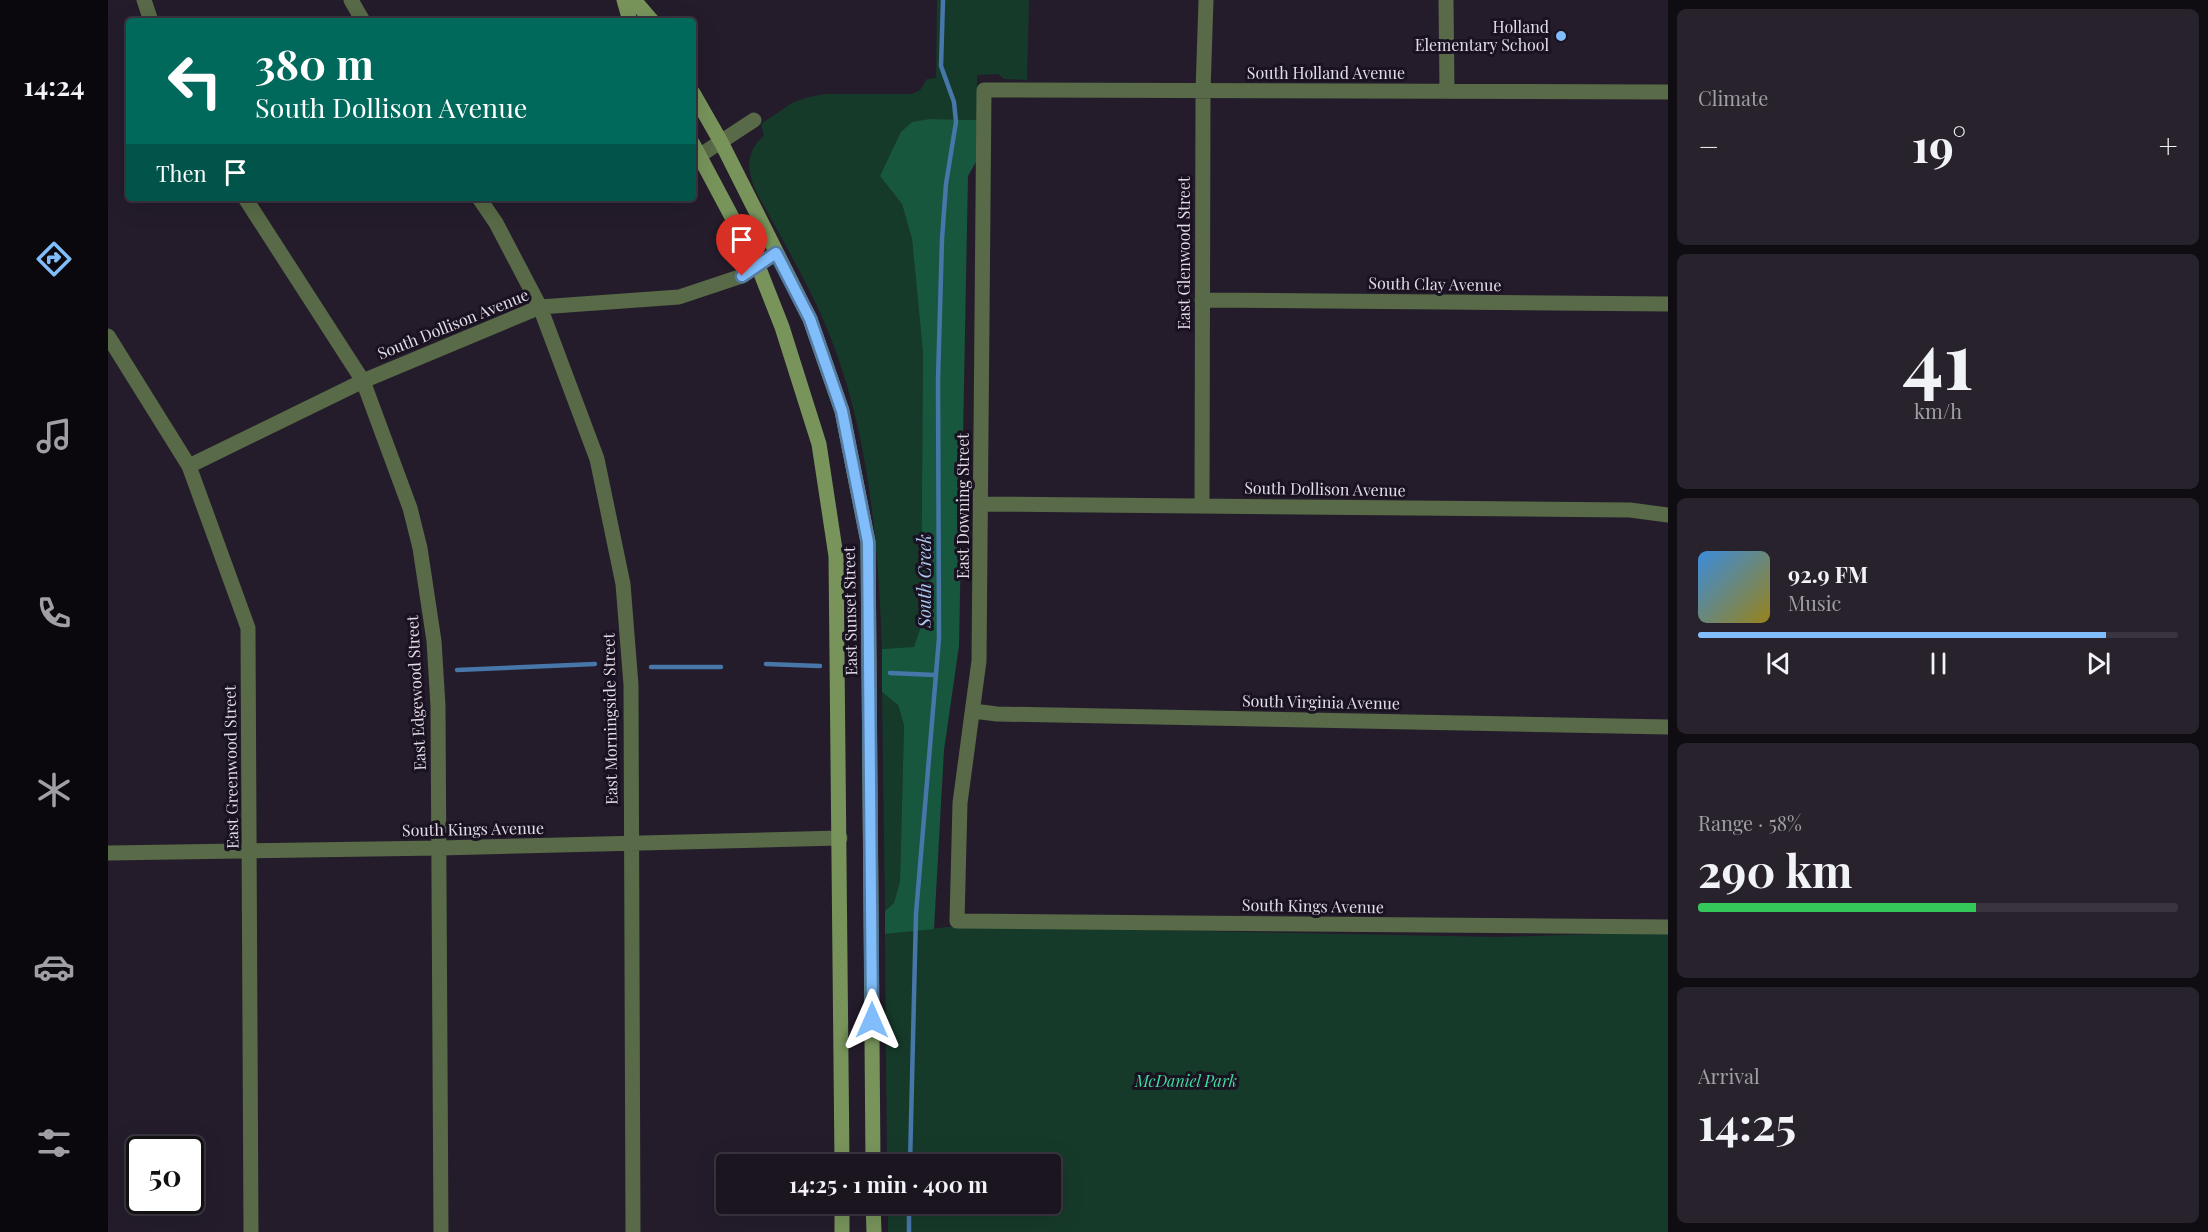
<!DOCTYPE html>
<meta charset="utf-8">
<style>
body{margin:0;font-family:"Playfair Display",serif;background:#28222d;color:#f1f3f6;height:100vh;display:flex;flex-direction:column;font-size:22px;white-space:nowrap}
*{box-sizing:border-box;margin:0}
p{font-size:20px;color:#a09fa5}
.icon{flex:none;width:33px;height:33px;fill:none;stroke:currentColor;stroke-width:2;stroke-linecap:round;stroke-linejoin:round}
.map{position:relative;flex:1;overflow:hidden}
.sheet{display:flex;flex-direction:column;gap:9px;padding:9px;background:#0f0c12;width:540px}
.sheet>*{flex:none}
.top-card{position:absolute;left:18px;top:18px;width:570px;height:183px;border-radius:6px;box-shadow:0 6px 24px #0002,0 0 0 2px #39343e;background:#00695c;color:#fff;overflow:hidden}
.speed{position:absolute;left:18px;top:1136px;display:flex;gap:12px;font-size:30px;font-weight:700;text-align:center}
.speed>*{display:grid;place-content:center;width:78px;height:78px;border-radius:50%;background:#1b1520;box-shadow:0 6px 24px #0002,0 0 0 2px #39343e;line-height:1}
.speed .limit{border:3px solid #111;border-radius:9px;background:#fff;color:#111}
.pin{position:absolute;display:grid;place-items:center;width:51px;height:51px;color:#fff;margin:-62px -26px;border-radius:50% 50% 50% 0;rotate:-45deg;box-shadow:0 0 6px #0007}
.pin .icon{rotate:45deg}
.me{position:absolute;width:66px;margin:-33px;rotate:0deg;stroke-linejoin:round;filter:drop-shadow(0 0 4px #0008)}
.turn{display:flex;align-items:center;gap:21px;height:126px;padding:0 30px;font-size:27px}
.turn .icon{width:78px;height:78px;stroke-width:2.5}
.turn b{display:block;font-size:42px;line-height:51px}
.then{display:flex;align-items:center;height:57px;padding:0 30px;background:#0003;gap:12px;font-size:22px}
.big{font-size:45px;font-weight:700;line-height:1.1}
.sheet .tile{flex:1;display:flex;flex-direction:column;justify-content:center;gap:9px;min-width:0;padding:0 21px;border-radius:9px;background:#28222d}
.sheet .dial{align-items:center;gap:0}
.dial b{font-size:78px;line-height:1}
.song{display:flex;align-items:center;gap:18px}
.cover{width:72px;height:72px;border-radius:9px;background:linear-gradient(135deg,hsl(210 70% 55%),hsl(50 70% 35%))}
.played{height:6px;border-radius:3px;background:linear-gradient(90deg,#81bdfa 85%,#39343e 85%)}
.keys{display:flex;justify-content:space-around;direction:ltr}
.heat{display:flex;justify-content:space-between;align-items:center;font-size:33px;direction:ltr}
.charge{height:9px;border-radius:4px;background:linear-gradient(90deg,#34c759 58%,#39343e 0)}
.trip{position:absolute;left:608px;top:1154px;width:345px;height:60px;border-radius:6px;background:#1b1520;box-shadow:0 6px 24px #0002,0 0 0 2px #39343e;font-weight:700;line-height:60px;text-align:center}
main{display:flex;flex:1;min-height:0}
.dock{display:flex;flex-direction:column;width:108px;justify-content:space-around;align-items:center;background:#0b080d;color:#a09fa5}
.dock .icon{width:42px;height:42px}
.dock .current{color:#81bdfa}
.dock b{font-size:27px;color:#f1f3f6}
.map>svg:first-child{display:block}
</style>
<main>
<nav class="dock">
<b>14:24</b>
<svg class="icon current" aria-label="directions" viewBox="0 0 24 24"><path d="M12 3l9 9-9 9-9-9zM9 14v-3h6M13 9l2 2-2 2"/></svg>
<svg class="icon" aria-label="music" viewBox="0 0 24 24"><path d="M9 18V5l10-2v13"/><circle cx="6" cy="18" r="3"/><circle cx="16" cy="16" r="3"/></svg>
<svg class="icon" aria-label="phone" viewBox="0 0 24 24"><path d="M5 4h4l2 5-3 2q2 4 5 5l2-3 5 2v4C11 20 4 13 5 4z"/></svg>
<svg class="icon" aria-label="climate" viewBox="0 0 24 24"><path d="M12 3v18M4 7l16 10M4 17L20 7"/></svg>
<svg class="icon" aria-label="car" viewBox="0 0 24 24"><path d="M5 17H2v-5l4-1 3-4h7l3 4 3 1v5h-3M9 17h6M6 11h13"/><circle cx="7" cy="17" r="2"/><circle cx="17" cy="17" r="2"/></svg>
<svg class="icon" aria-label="filters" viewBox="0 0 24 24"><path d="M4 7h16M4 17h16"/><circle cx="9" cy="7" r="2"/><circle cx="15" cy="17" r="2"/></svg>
</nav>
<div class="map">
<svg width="1560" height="1232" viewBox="0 0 1560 1232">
<rect width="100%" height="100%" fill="#241c2b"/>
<path fill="#163a2a" d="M829,0h92l-2,80 -23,-1 -6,-5 -21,1v45l-47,-1 -50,57 22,28 10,35 11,114 -2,273 -7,22 -32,1c-4,-113 -14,-228 -60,-332 -19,-43 -44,-84 -66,-126 -10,-22 -10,-39 8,-56l-3,-11 31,-21 13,-5 20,-4h87l8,-4 7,-11 9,-1z
M774,692l16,13 6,20 -4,156 -6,22 -9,8z
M848,926l541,11 171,-5v300h-780v-29h162v-39h-163l-2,-230z"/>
<path fill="#17573e" d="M822,119l47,1 -1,42 -8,14 -9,470 -15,104 -10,179 -49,5v-23l9,-8 6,-22 4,-156 -6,-20 -16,-13v-43l32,-2 7,-21 2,-273 -11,-114 -10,-35 -22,-28 21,-44 11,-10z"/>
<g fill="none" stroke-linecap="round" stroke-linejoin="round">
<path stroke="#4776a9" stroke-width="4.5" d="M658,664l54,2
M543,667h70
M349,670l138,-6
M782,673l45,2
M802,1164l6,-250 23,-276 -1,-258 4,-141 4,-55 10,-62 -2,-20 -13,-36 2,-66
M801,1203v29"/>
<path stroke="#586a47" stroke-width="15" d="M36,0l7,21
M243,0l12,21
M1338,0l1,91
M1560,92l-684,-2 -5,571 -19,142 -3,118 711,6
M591,156l55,-36
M137,198l118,183 47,127 10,40 14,93 4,65 3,526
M371,198l17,25 44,84 57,152 26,125 8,101 2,547
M1094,300l466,4
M0,336l81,130 59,162 3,604
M81,466l174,-85 177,-74 139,-10 63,-21 34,-23
M873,504l649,6 38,5
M1094,506l1,-414 3,-92
M865,711l24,3 671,13
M0,853l332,-5 400,-10"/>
<path stroke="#78945b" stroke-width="15" d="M516,0l6,21
M526,0l18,21
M585,93l28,49 89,177 32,92 26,131 5,622
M585,144l65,122 24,61 37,117 17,112 6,608
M734,1203v29
M765,1203l1,29"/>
</g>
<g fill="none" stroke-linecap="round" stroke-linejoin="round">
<g stroke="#547ba2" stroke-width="15">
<path id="route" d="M634,276l34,-23 34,66 32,92 26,131 4,478"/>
</g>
<use href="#route" stroke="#81bdfa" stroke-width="10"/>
</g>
<circle fill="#81bdfa" stroke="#1a1221" stroke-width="2" cx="1453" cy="36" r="6"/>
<g text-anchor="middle" stroke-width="6" stroke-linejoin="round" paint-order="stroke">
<g font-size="16" fill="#e2dce6" stroke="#1a1221" text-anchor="end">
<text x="1441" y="33">Holland<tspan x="1441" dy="18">Elementary School</tspan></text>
</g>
<g font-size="16" fill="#e2dce6" stroke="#1a1221">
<text x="1218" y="79">South Holland Avenue</text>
<text transform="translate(1076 253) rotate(-90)" y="6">East Glenwood Street</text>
<text transform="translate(1327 284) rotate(1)" y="6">South Clay Avenue</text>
<text transform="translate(345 324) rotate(-22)" y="6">South Dollison Avenue</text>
<text transform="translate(1217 489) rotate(1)" y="6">South Dollison Avenue</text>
<text transform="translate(855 506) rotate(-90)" y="6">East Downing Street</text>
<text transform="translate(742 611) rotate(-91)" y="6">East Sunset Street</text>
<text transform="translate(308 693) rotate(-93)" y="6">East Edgewood Street</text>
<text transform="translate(1213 702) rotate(1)" y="6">South Virginia Avenue</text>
<text transform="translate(502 719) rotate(-91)" y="6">East Morningside Street</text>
<text transform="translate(123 767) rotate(-91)" y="6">East Greenwood Street</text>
<text transform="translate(365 829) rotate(-1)" y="6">South Kings Avenue</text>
<text transform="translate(1205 906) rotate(1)" y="6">South Kings Avenue</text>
</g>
<g font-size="16" font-style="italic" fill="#3fdfa2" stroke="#1a1221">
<text x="1078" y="1087">McDaniel Park</text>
</g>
<g font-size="18" font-style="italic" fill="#a9c8ee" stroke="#1a1221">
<text transform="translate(817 581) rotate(-90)" y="6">South Creek</text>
</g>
</g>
</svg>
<div class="speed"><div class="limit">50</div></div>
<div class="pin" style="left:634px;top:276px;background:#d93025"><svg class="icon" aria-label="arrive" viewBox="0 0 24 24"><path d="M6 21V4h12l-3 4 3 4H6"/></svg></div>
<svg class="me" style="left:764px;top:1020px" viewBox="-20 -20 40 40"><path d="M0-17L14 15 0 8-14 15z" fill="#81bdfa" stroke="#fff" stroke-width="4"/></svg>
<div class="trip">14:25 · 1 min · 400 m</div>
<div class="top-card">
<div class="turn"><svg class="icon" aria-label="left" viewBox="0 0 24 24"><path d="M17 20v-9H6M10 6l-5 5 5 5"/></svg><div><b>380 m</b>South Dollison Avenue</div></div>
<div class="then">Then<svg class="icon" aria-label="arrive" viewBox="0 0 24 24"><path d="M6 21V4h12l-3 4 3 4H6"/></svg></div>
</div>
</div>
<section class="sheet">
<div class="tile"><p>Climate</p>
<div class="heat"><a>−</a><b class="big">19°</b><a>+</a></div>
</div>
<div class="tile dial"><b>41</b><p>km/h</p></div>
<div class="tile">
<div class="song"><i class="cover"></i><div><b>92.9 FM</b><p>Music</p></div></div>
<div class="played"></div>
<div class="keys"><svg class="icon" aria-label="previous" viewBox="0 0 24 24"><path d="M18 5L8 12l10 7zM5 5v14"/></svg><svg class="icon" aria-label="pause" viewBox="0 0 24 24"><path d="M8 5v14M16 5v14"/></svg><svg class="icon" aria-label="next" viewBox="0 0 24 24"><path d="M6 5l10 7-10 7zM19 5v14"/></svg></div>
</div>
<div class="tile"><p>Range · 58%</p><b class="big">290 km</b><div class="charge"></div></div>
<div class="tile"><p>Arrival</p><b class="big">14:25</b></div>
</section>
</main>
